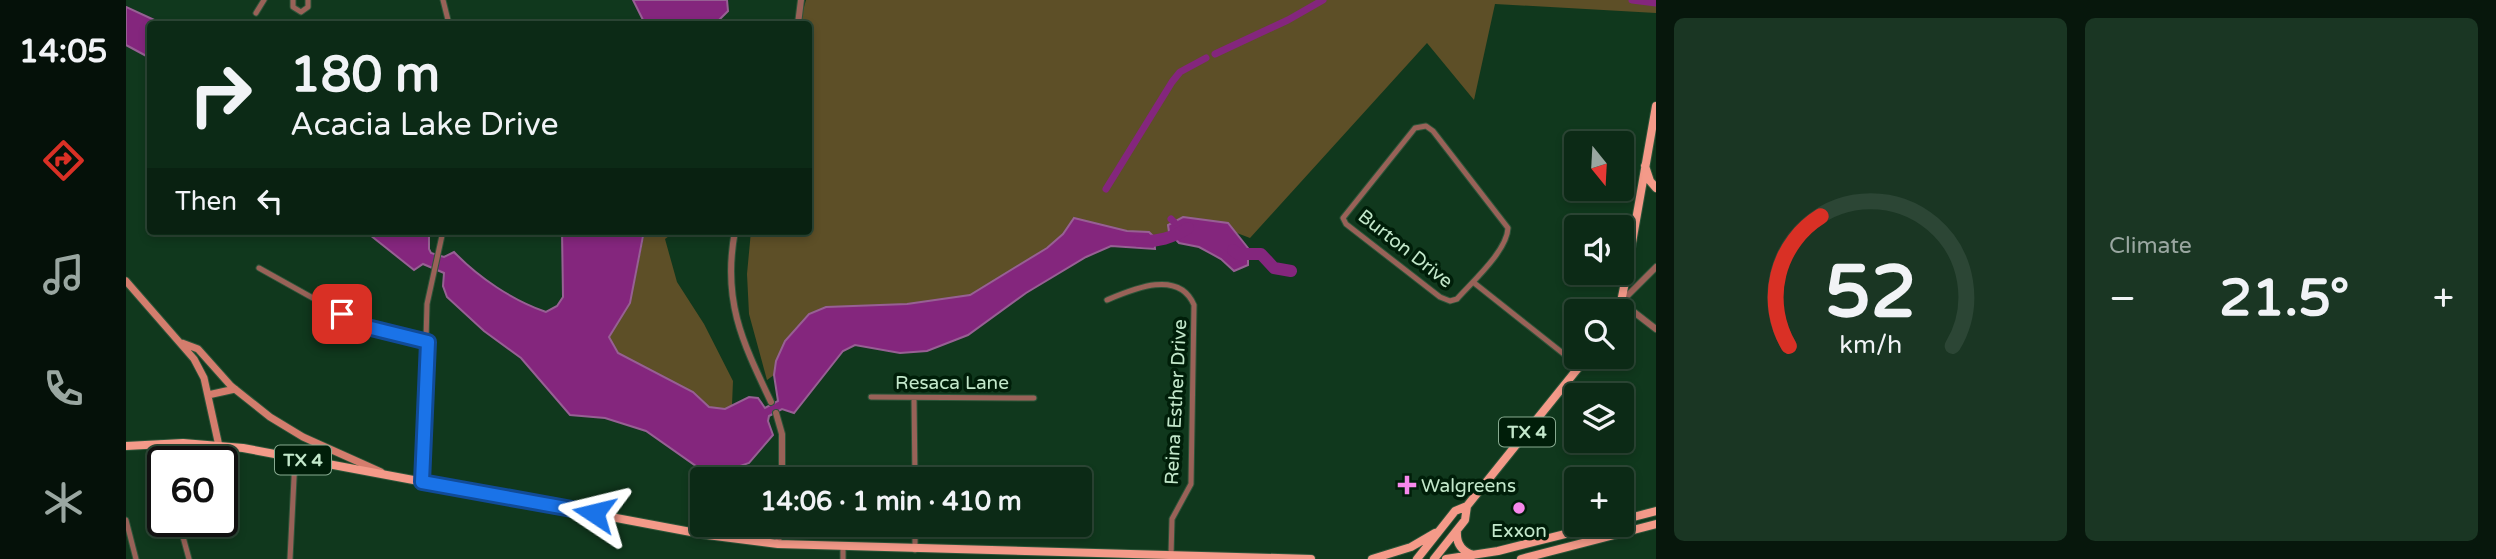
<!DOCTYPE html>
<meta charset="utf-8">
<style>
body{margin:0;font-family:"Varela Round",sans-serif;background:#1a3623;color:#f1f3f6;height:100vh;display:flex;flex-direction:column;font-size:26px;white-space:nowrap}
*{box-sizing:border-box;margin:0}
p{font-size:23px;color:#9aa7a1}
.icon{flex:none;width:38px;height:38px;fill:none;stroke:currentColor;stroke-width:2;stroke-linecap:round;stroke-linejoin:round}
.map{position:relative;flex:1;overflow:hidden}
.side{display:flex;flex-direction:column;gap:18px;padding:18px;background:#07170c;width:840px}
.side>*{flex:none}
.top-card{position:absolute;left:21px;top:21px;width:665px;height:214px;border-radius:7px;box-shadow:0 4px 10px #0003,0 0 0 2px #2c4635;background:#0c2a16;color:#f1f3f6;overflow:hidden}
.needle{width:46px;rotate:162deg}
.controls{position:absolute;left:1438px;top:131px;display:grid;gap:14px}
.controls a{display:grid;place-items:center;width:70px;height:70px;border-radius:7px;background:#0c2a16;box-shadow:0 4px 10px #0003,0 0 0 2px #2c4635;font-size:35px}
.speed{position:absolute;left:21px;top:446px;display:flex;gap:14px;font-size:35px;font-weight:700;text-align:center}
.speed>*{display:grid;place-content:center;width:91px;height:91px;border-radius:50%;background:#0c2a16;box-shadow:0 4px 10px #0003,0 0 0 2px #2c4635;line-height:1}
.speed .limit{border:4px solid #111;border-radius:10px;background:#fff;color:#111}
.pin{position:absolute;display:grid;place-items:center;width:60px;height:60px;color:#fff;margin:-30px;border-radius:14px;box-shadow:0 4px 10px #0006}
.me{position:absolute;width:77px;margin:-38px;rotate:280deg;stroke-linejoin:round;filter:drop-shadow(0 0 5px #0008)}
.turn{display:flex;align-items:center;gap:24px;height:147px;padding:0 28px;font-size:32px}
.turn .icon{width:91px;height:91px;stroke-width:2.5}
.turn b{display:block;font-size:49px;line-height:60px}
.then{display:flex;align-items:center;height:66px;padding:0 28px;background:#0003;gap:14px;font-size:26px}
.big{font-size:52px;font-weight:700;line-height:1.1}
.side .card{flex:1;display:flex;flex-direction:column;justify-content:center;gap:10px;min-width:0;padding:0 24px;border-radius:10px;background:#1a3623}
.side .dial{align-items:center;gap:0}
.dial svg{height:182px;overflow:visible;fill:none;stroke:#2c4635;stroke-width:7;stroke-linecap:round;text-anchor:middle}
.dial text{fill:#f1f3f6;stroke:none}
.heat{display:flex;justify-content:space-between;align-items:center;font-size:38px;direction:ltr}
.side .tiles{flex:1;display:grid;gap:18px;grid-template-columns:repeat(2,1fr)}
.trip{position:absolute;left:564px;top:467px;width:402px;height:70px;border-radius:7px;background:#0c2a16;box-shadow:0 4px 10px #0003,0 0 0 2px #2c4635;font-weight:700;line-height:70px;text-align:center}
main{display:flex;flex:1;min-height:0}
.dock{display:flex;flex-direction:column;width:126px;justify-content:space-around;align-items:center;background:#051109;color:#9aa7a1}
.dock .icon{width:49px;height:49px}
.dock .current{color:#d93025}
.dock b{font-size:32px;color:#f1f3f6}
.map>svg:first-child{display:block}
</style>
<main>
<nav class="dock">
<b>14:05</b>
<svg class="icon current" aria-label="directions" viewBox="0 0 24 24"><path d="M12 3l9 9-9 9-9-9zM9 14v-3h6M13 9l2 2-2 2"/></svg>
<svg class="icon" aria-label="music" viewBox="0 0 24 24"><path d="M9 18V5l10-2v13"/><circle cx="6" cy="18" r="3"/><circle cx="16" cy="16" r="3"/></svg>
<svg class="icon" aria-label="phone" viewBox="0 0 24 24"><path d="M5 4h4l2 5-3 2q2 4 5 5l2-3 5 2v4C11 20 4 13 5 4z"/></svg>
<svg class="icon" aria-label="climate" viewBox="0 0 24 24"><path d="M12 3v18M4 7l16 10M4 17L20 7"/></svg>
</nav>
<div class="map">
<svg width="1530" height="559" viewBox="0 0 1530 559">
<rect width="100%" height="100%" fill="#10381d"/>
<path fill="#5d4f27" d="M680,0h850v13l-161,-9 -21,96 -47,-57 -177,195 -21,-8 -61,-5 1,7 -15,5 -5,-5 -22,-1 -53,-13 -11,16 -16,14 -77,47 -63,9 -81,3 -50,54 -2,14 -7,5 -18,-66 -2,-40 4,-43h57v-207h-9z
M519,231h31l-11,8 12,43 27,42 29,57 -1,24 -7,4 -16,-1 -16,-16 -75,-39 -9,-16 21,-34z"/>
<path fill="#84267d" stroke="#976094" stroke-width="2" d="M507,0h94l1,11 -13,13h-70z
M0,7l37,17h-13v34l-24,-13z
M1057,217l45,6 20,25v17l-14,6 -13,-12 -22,-12 -20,-4 -10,-11 -1,-7z
M948,218l53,13 22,1 5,5 1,12 -44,-3 -25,11 -60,36 -58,42 -41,16 -27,2 -45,-8 -12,6 -49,62 -12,-4 -13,7 -1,5 5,14 -24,28 -32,11 -21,-8 -50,-35 -41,-13 -35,-3 -49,-57 -37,-27 -37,-34 -4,-11 1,-13 -21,-9 -9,6 -49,-39h64v18l2,4 13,4 10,-5c25,26 58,48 92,60l11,-6 6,-9 -1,-66h82l-14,72 -21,34 9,16 75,39 16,15 16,2 24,-12 9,1 7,10 13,-7 -4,-26 2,-14 9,-20 24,-27 17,-7 81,-3 63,-9 77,-47 16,-14z"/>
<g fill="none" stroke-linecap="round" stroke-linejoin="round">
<path stroke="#84267d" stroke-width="7" d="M1506,0l24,3
M1089,54l73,-34 35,-20
M980,189l66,-107 8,-10 26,-14
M1045,219l3,3"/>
<path stroke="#84267d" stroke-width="12" d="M1013,241c19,1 33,-3 49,-13
M1107,250l5,4h23l13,14 17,3"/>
<g stroke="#2d5439" stroke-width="7">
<path id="minor" d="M167,0v7l8,5 7,-5v-7
M317,0l6,24
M130,13l8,-13
M1300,126l7,5 75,97c-1,23 -36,54 -51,71l-7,2 -10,-4 -94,-73 -3,-6 72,-90z
M133,268l104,58 64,16
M1347,282l106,84
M981,300c26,-11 72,-31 87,5l-3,179 -19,35 -1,36
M745,397l163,1
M788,398l1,82
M35,443l3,19
M296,482l5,-178 16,-73
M0,520l10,39
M53,522l10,37
M789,525v25
M164,559l5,-101
M717,559v-12"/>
</g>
<g stroke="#2d5439" stroke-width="8">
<path id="tertiary" d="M672,24l3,-24
M609,231c-13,69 7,110 36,171
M1530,267l-35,35 35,27
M650,413l6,21v46
M652,544l2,-19"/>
</g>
<g stroke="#2d5439" stroke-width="9">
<path id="secondary" d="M0,281l68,78 10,19 15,68
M56,343l16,6 33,37 39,31 33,20 78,35
M82,395l27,-6"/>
</g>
<g stroke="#2d5439" stroke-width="10">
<path id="primary" d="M1519,166l5,15 6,7
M1489,312l6,-10 5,-25 30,-171
M0,446l57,-3 60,5 464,87 71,9 533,15
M1496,520l34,-9
M1331,531c-1,12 4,20 16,24
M1246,559l39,-12 24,-14
M1291,559l38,-48 12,-5 120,-149
M1308,559l31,-39 2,-14
M1320,559l52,-8 103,-26
M1395,559l135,-35"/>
</g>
<use href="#minor" stroke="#996258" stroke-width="5"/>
<use href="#tertiary" stroke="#996258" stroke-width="6"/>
<use href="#secondary" stroke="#d47d6d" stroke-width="7"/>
<use href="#primary" stroke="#f49a89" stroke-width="8"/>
</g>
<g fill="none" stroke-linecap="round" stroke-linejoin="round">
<g stroke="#114b97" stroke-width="18">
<path id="route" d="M216,314l21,12 65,16 -6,140 172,31"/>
</g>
<use href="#route" stroke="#1a73e8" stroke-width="12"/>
</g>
<g fill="#f788eb" stroke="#001e09" stroke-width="2.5">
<path d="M1277.5 474.5h7v7h7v7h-7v7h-7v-7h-7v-7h7z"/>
<circle cx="1393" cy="508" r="7"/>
</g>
<g text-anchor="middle" stroke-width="7" stroke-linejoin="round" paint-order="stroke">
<g fill="#001e09" stroke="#88ab91" stroke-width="2">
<rect x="1373" y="417.5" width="56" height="29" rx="5"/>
<rect x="149" y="445.5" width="56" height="29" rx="5"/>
</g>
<g font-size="18" font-weight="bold" fill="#c3e8cb">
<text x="1401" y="438">TX 4</text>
<text x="177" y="466">TX 4</text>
</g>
<g font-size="19" fill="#c3e8cb" stroke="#001e09">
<text transform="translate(1280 248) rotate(38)" y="7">Burton Drive</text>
<text x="826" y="389">Resaca Lane</text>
<text transform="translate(1049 402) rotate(-87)" y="7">Reina Esther Drive</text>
</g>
<g font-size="19" fill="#c3e8cb" stroke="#001e09" text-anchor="start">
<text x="1295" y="492">Walgreens</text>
<text x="1393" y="537" text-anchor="middle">Exxon</text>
</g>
</g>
</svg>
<div class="controls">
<a><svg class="needle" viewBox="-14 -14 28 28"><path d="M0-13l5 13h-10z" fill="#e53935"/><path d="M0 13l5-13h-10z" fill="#9aa7a1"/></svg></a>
<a><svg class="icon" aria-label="sound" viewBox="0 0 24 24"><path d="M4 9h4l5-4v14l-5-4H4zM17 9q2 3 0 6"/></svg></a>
<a><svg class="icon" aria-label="search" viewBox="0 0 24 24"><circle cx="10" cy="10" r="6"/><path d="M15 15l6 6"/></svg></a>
<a><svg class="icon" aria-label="layers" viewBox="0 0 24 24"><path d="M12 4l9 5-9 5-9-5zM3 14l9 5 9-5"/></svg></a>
<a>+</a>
</div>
<div class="speed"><div class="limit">60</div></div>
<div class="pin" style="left:216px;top:314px;background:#d93025"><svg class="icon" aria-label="arrive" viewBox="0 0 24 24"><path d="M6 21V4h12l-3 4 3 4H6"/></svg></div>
<svg class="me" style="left:468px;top:513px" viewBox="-20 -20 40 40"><path d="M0-17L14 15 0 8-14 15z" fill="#1a73e8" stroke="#fff" stroke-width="4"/></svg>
<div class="trip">14:06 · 1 min · 410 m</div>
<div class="top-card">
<div class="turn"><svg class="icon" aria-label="right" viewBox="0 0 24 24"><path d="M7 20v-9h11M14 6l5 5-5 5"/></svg><div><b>180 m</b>Acacia Lake Drive</div></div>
<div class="then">Then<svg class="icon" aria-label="left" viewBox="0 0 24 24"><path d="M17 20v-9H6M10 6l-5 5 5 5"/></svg></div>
</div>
</div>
<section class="side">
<div class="tiles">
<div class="card dial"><svg viewBox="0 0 100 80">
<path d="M14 69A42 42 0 1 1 86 69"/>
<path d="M14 69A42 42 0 0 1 28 12" stroke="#d93025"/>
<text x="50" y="56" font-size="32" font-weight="700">52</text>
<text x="50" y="72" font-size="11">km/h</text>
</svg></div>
<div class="card"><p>Climate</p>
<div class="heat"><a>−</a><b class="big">21.5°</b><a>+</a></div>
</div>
</div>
</section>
</main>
